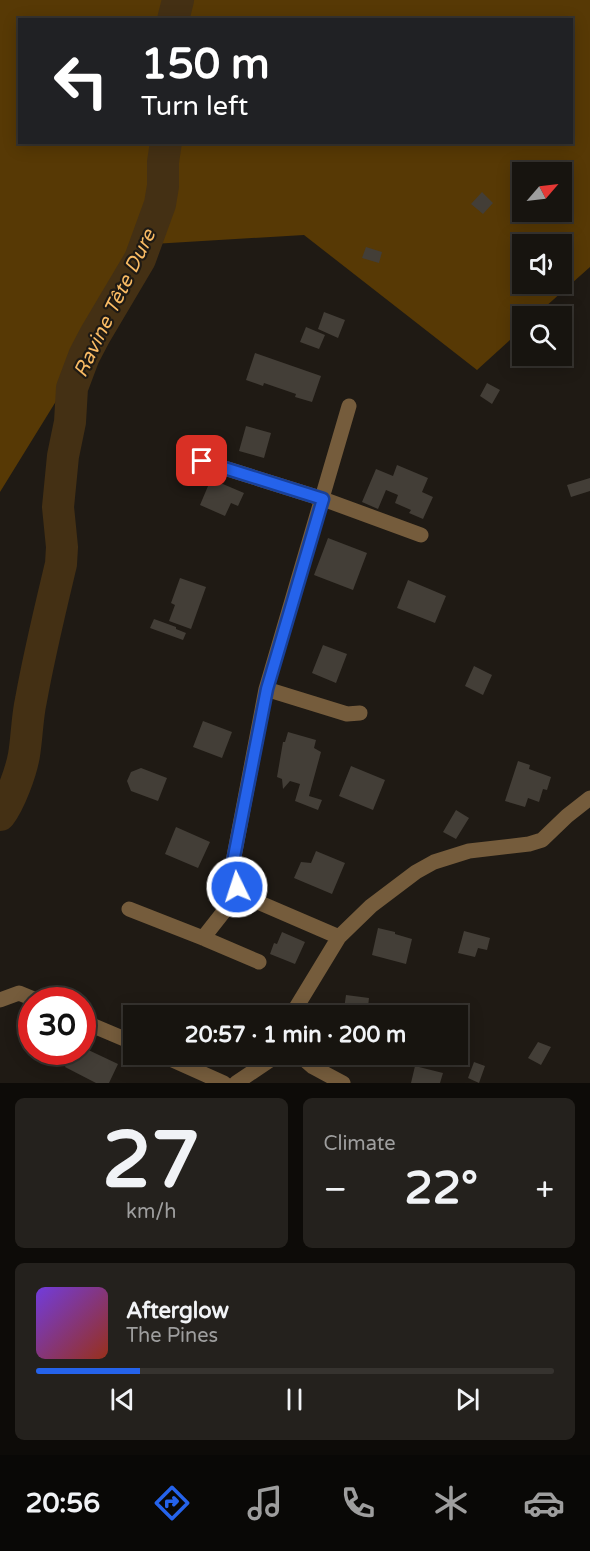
<!DOCTYPE html>
<meta charset="utf-8">
<style>
body{margin:0;font-family:"Varela Round",sans-serif;background:#24211d;color:#f1f3f6;height:100vh;display:flex;flex-direction:column;font-size:22px;white-space:nowrap}
*{box-sizing:border-box;margin:0}
p{font-size:20px;color:#9e9e9e}
.icon{flex:none;width:33px;height:33px;fill:none;stroke:currentColor;stroke-width:2;stroke-linecap:round;stroke-linejoin:round}
.map{position:relative;height:1083px;overflow:hidden}
.details{display:flex;flex-direction:column;gap:15px;padding:15px;background:#0d0b08;flex:1}
.details>*{flex:none}
.hud{position:absolute;left:18px;top:18px;width:555px;height:126px;border-radius:0px;box-shadow:0 3px 15px #0003,0 0 0 2px #36332f;background:#202124;color:#fff;overflow:hidden}
.needle{width:39px;rotate:62deg}
.buttons{position:absolute;left:512px;top:162px;display:grid;gap:12px}
.buttons a{display:grid;place-items:center;width:60px;height:60px;border-radius:0px;background:#17140f;box-shadow:0 3px 15px #0003,0 0 0 2px #36332f;font-size:30px}
.speed{position:absolute;left:18px;top:987px;display:flex;gap:12px;font-size:30px;font-weight:700;text-align:center}
.speed>*{display:grid;place-content:center;width:78px;height:78px;border-radius:50%;background:#17140f;box-shadow:0 3px 15px #0003,0 0 0 2px #36332f;line-height:1}
.speed .limit{border:9px solid #d22;background:#fff;color:#111}
.pin{position:absolute;display:grid;place-items:center;width:51px;height:51px;color:#fff;margin:-26px;border-radius:12px;box-shadow:0 3px 9px #0006}
.me{position:absolute;width:66px;margin:-33px;rotate:356deg;stroke-linejoin:round;filter:drop-shadow(0 0 4px #0008)}
.turn{display:flex;align-items:center;gap:21px;height:126px;padding:0 24px;font-size:27px}
.turn .icon{width:78px;height:78px;stroke-width:2.5}
.turn b{display:block;font-size:42px;line-height:51px}
.big{font-size:45px;font-weight:700;line-height:1.1}
.details .card{flex:1;display:flex;flex-direction:column;justify-content:center;gap:9px;min-width:0;padding:0 21px;border-radius:9px;background:#24211d}
.details .dial{align-items:center;gap:0}
.dial b{font-size:78px;line-height:1}
.song{display:flex;align-items:center;gap:18px}
.cover{width:72px;height:72px;border-radius:9px;background:linear-gradient(135deg,hsl(260 70% 55%),hsl(10 70% 35%))}
.played{height:6px;border-radius:3px;background:linear-gradient(90deg,#2563eb 20%,#36332f 20%)}
.keys{display:flex;justify-content:space-around;direction:ltr}
.heat{display:flex;justify-content:space-between;align-items:center;font-size:33px;direction:ltr}
.details .tiles{flex:1;display:grid;gap:15px;grid-template-columns:1fr 1fr}
.card:last-child{grid-column:span 2}
.trip{position:absolute;left:123px;top:1005px;width:345px;height:60px;border-radius:0px;background:#17140f;box-shadow:0 3px 15px #0003,0 0 0 2px #36332f;font-weight:700;line-height:60px;text-align:center}
.tabs{display:flex;height:96px;justify-content:space-around;align-items:center;background:#090806;color:#9e9e9e}
.tabs .icon{width:42px;height:42px}
.tabs .current{color:#2563eb}
.tabs b{font-size:27px;color:#f1f3f6}
.map>svg:first-child{display:block}
</style>
<div class="map">
<svg width="590" height="1083" viewBox="0 0 590 1083">
<rect width="100%" height="100%" fill="#1f1a14"/>
<path fill="#573905" fill-rule="evenodd" d="M0,0h590v267l-55,49h-13v13l-45,41 -173,-135 -151,9 -153,248zM20,20h552v122h-552zM522,172h39v40h-39zM522,244h39v40h-39z"/>
<g fill="none" stroke-linecap="round" stroke-linejoin="round">
<path stroke="#443014" stroke-width="32" d="M173,20l5,-20
M0,815c10,-13 21,-43 24,-60 3,-18 3,-37 7,-55 8,-45 19,-90 30,-136l1,-17 -4,-40 5,-51 7,-34 2,-34 12,-32 11,-21 45,-76 20,-55 3,-18v-24l3,-20"/>
</g>
<path fill="#433e37" d="M482,192l11,11 -10,11 -12,-10z
M366,247l16,5 -3,11 -17,-5z
M324,312l21,8 -7,18 -20,-9z
M306,327l19,8 -6,14 -19,-7z
M255,353l66,23 -9,26 -17,-5 1,-3 -32,-11 -1,3 -17,-6z
M487,383l13,7 -8,14 -12,-8z
M246,426l25,7 -7,25 -25,-7z
M397,465l31,13 -6,14 11,5 -10,22 -14,-6 2,-3 -16,-7 3,-8 -12,-5 -8,19 -16,-7 14,-33 17,7z
M590,478v13l-19,6 -4,-12z
M211,479l33,14 -6,13 -7,-3 -6,13 -25,-11z
M328,538l39,15 -14,37 -39,-15z
M180,578l26,9 -15,42 -22,-8 6,-16 -4,-2z
M408,580l38,16 -11,27 -38,-15z
M154,619l22,8v2l10,4 -3,7 -33,-12z
M323,645l24,9 -11,29 -24,-10z
M474,666l18,9 -9,20 -18,-9z
M203,721l29,11 -10,26 -29,-11z
M288,732l28,8 -2,8 7,4 -12,44 13,4 -4,10 -23,-9 5,-17 -10,-3 -7,8 -1,-10 -5,-2 6,-35h2z
M518,761l12,4 -1,4 22,8 -4,13 -4,-1 -4,13 -11,-4 -3,9 -20,-6z
M351,766l34,14 -12,30 -34,-14z
M141,768l26,10 -9,23 -27,-10 -4,-10 4,-9z
M456,810l13,8 -13,21 -13,-7z
M176,827l34,15 -12,26 -33,-14z
M316,851l29,12 -13,31 -38,-16 7,-16 10,1z
M378,928l17,4v2l17,5 -6,25 -34,-9z
M464,931l26,7 -3,12 -9,-2 -3,9 -17,-4z
M282,932l23,10 -10,22 -25,-10 4,-11 3,1z
M346,995l23,3 -2,18h-24z
M538,1042l13,5 -10,18 -13,-7z
M82,1047l36,17 -9,19h-13l-31,-16 7,-15h10z
M474,1062l11,4 -6,17 -11,-5z
M415,1066l28,7 -3,10h-29z"/>
<g fill="none" stroke-linecap="round" stroke-linejoin="round">
<path stroke="#755c3c" stroke-width="15" d="M202,461l121,38 98,36
M266,689l81,25 13,-1
M129,909l74,29 56,24
M339,937l-95,-41 -7,-9 -5,-20 34,-178 83,-283
M203,938l37,-47
M0,1000l19,-7 17,7
M291,1016l48,-79 32,-31 45,-34 18,-10 35,-11 60,-7 13,-4 25,-24 23,-18
M82,1021l52,22
M159,1054l65,29
M298,1054l15,13 30,16
M236,1083l43,-29"/>
</g>
<g fill="none" stroke-linecap="round" stroke-linejoin="round">
<g stroke="#184099" stroke-width="15">
<path id="route" d="M202,461l121,38 -56,190 -35,178 5,20"/>
</g>
<use href="#route" stroke="#2563eb" stroke-width="10"/>
</g>
<g text-anchor="middle" stroke-width="4.5" stroke-linejoin="round" paint-order="stroke">
<g font-size="20" font-style="italic" fill="#f9bb64" stroke="#1f1a14">
<text transform="translate(114 303) rotate(-64)" y="7">Ravine Tête Dure</text>
</g>
</g>
</svg>
<div class="buttons">
<a><svg class="needle" viewBox="-14 -14 28 28"><path d="M0-13l5 13h-10z" fill="#e53935"/><path d="M0 13l5-13h-10z" fill="#9e9e9e"/></svg></a>
<a><svg class="icon" aria-label="sound" viewBox="0 0 24 24"><path d="M4 9h4l5-4v14l-5-4H4zM17 9q2 3 0 6"/></svg></a>
<a><svg class="icon" aria-label="search" viewBox="0 0 24 24"><circle cx="10" cy="10" r="6"/><path d="M15 15l6 6"/></svg></a>
</div>
<div class="speed"><div class="limit">30</div></div>
<div class="pin" style="left:202px;top:461px;background:#d93025"><svg class="icon" aria-label="arrive" viewBox="0 0 24 24"><path d="M6 21V4h12l-3 4 3 4H6"/></svg></div>
<svg class="me" style="left:237px;top:887px" viewBox="-20 -20 40 40"><circle r="17" fill="#2563eb" stroke="#fff" stroke-width="3"/><path d="M0-11L8 9 0 5-8 9z" fill="#fff"/></svg>
<div class="trip">20:57 · 1 min · 200 m</div>
<div class="hud">
<div class="turn"><svg class="icon" aria-label="left" viewBox="0 0 24 24"><path d="M17 20v-9H6M10 6l-5 5 5 5"/></svg><div><b>150 m</b>Turn left</div></div>
</div>
</div>
<section class="details">
<div class="tiles">
<div class="card dial"><b>27</b><p>km/h</p></div>
<div class="card"><p>Climate</p>
<div class="heat"><a>−</a><b class="big">22°</b><a>+</a></div>
</div>
<div class="card">
<div class="song"><i class="cover"></i><div><b>Afterglow</b><p>The Pines</p></div></div>
<div class="played"></div>
<div class="keys"><svg class="icon" aria-label="previous" viewBox="0 0 24 24"><path d="M18 5L8 12l10 7zM5 5v14"/></svg><svg class="icon" aria-label="pause" viewBox="0 0 24 24"><path d="M8 5v14M16 5v14"/></svg><svg class="icon" aria-label="next" viewBox="0 0 24 24"><path d="M6 5l10 7-10 7zM19 5v14"/></svg></div>
</div>
</div>
</section>
<nav class="tabs">
<b>20:56</b>
<svg class="icon current" aria-label="directions" viewBox="0 0 24 24"><path d="M12 3l9 9-9 9-9-9zM9 14v-3h6M13 9l2 2-2 2"/></svg>
<svg class="icon" aria-label="music" viewBox="0 0 24 24"><path d="M9 18V5l10-2v13"/><circle cx="6" cy="18" r="3"/><circle cx="16" cy="16" r="3"/></svg>
<svg class="icon" aria-label="phone" viewBox="0 0 24 24"><path d="M5 4h4l2 5-3 2q2 4 5 5l2-3 5 2v4C11 20 4 13 5 4z"/></svg>
<svg class="icon" aria-label="climate" viewBox="0 0 24 24"><path d="M12 3v18M4 7l16 10M4 17L20 7"/></svg>
<svg class="icon" aria-label="car" viewBox="0 0 24 24"><path d="M5 17H2v-5l4-1 3-4h7l3 4 3 1v5h-3M9 17h6M6 11h13"/><circle cx="7" cy="17" r="2"/><circle cx="17" cy="17" r="2"/></svg>
</nav>
